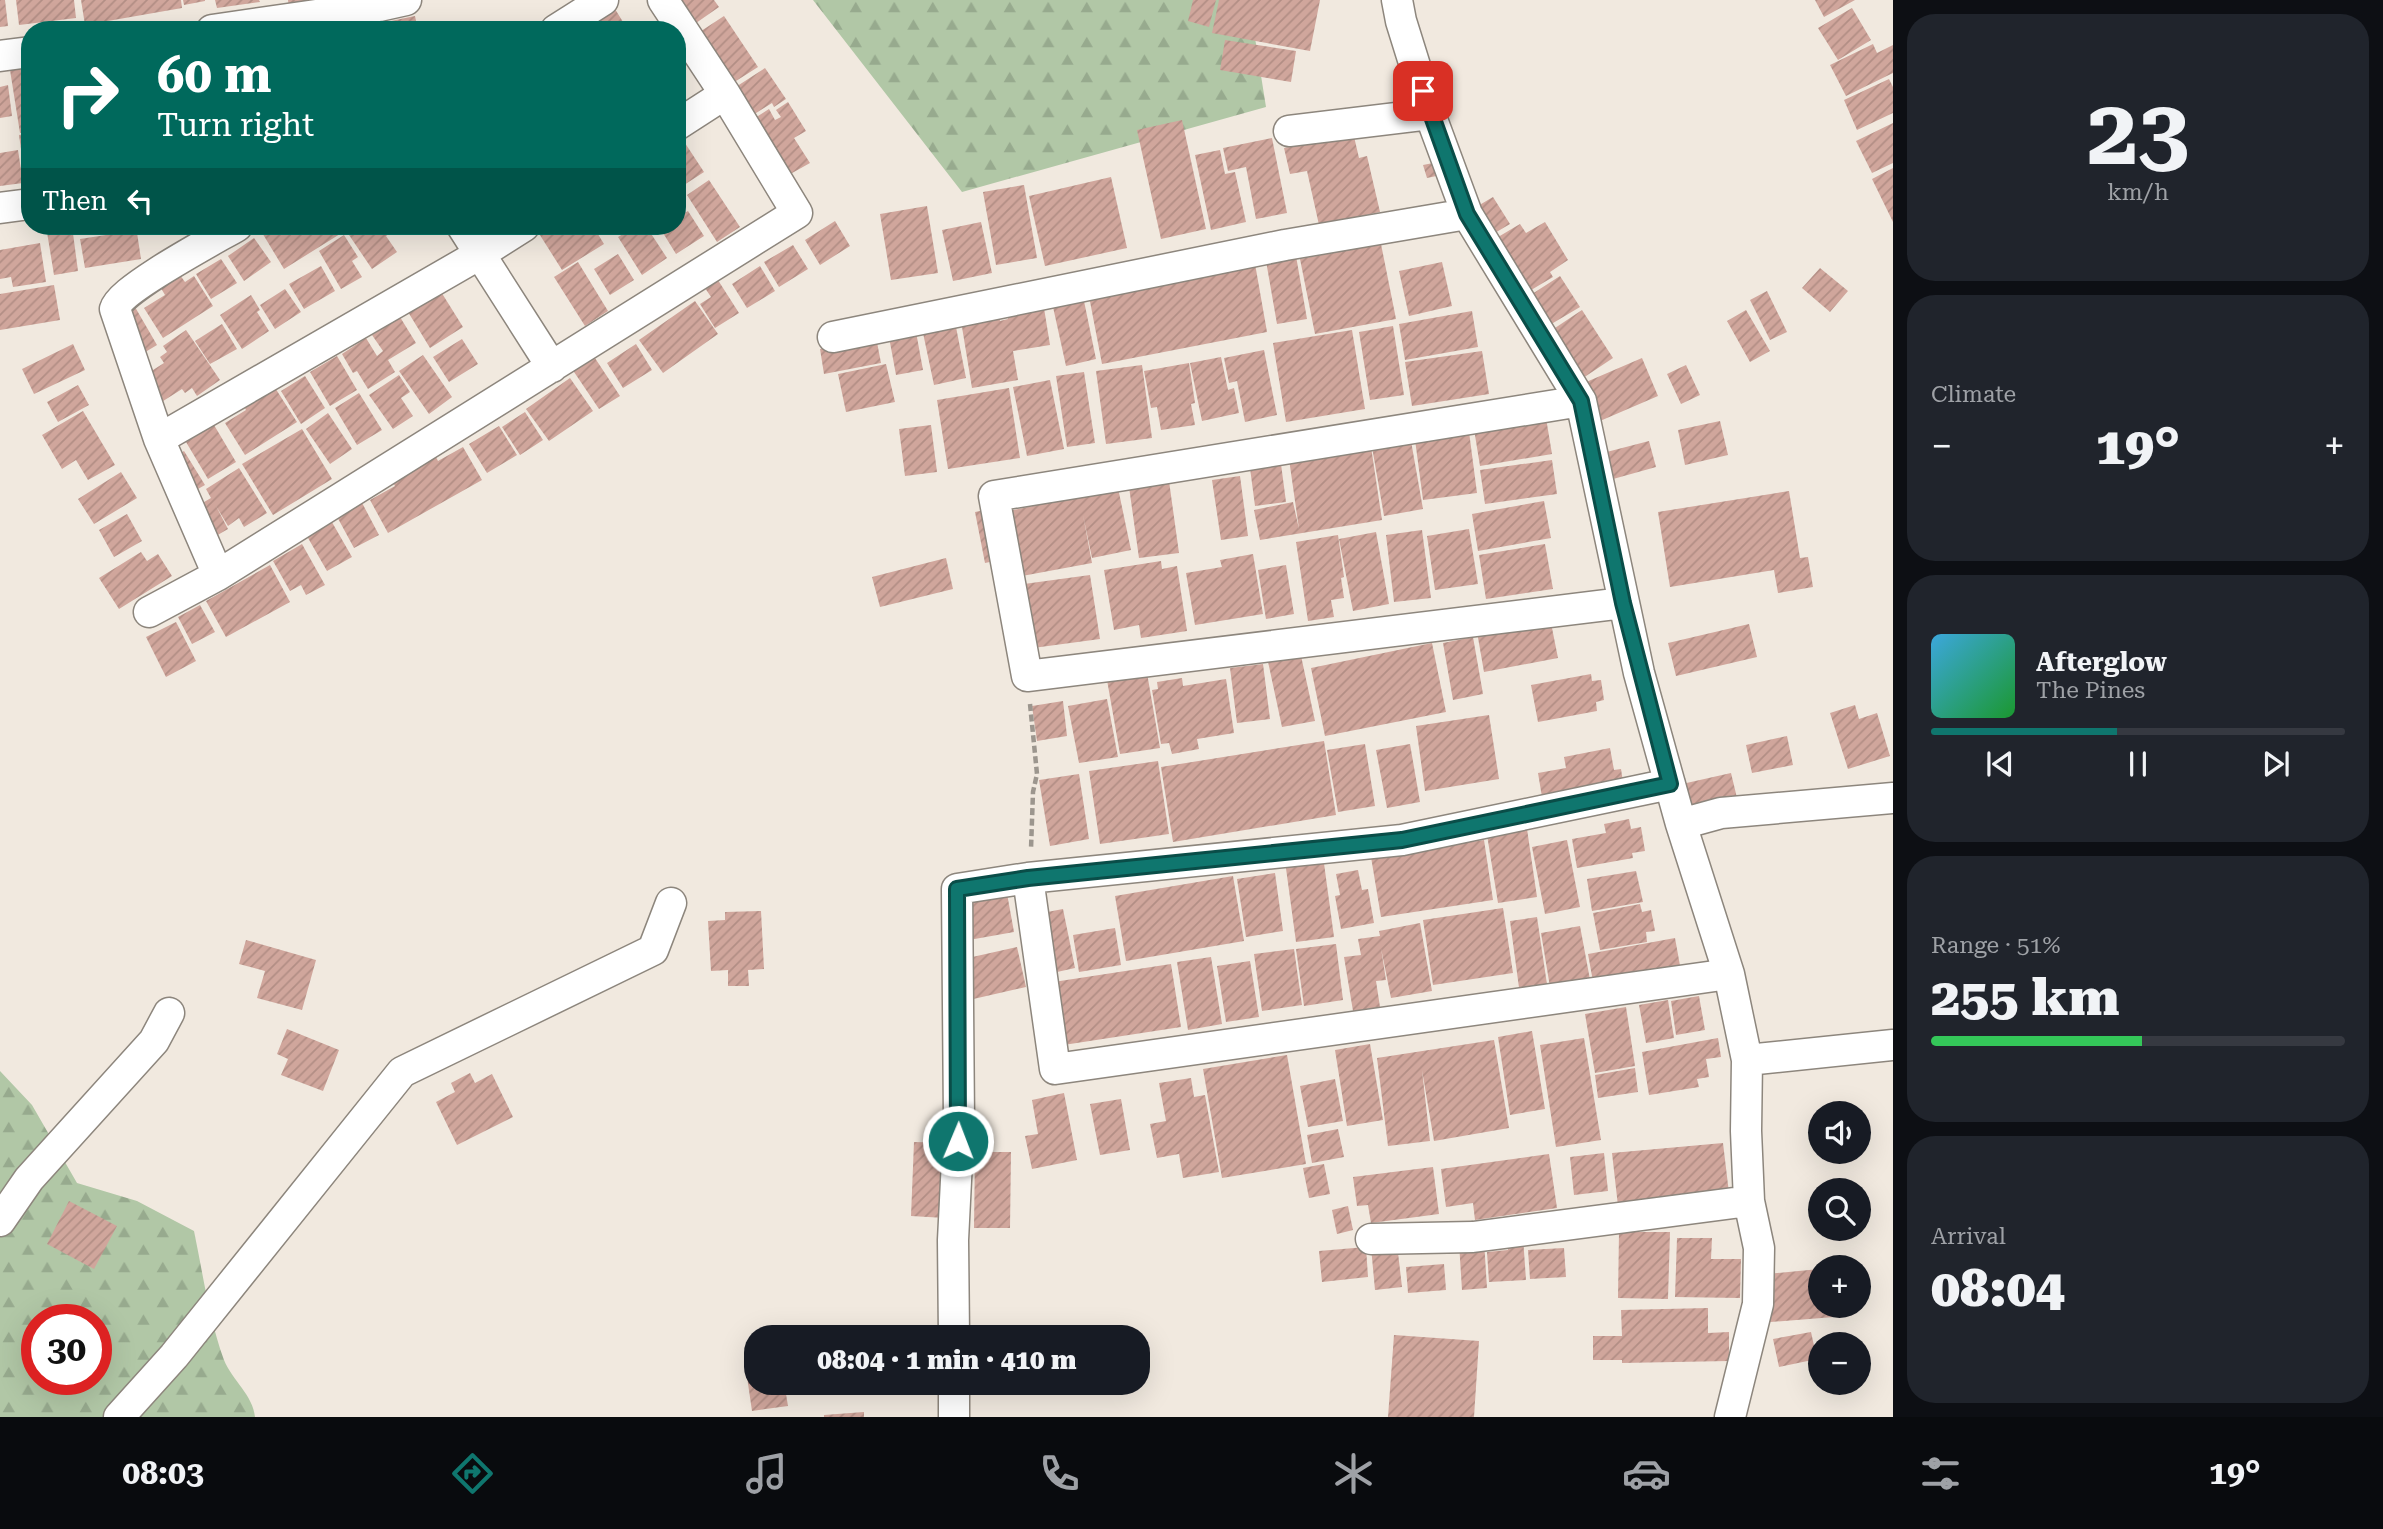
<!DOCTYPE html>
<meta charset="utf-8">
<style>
body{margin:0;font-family:"Roboto Serif",serif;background:#20242c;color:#f1f3f6;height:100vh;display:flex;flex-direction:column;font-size:26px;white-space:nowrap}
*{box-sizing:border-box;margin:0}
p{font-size:23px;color:#9ea1a6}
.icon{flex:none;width:38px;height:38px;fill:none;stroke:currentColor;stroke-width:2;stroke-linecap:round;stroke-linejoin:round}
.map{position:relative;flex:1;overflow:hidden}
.sheet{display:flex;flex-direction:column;gap:14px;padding:14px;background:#0d0f14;width:490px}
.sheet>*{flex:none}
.top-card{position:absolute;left:21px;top:21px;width:665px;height:214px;border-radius:28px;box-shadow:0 7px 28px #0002;background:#00695c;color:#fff;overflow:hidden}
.tools{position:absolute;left:1808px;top:1101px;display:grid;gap:14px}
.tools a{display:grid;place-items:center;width:63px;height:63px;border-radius:50%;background:#171b24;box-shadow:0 7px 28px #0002;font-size:35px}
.speed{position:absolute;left:21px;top:1304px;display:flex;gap:14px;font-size:35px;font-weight:700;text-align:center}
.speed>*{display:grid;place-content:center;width:91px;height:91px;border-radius:50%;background:#171b24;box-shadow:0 7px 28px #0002;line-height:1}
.speed .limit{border:10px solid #d22;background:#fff;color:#111}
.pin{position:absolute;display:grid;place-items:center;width:60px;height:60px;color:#fff;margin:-30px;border-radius:14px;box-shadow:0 4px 10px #0006}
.me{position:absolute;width:77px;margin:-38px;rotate:1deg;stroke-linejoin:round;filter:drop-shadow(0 0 5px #0008)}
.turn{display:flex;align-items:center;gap:24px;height:147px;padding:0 21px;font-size:32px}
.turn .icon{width:91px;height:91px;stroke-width:2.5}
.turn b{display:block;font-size:49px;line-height:60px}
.then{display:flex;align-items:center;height:66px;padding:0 21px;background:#0003;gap:14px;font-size:26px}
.big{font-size:52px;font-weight:800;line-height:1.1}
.sheet .tile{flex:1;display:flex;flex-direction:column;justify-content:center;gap:10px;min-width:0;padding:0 24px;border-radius:28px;background:#20242c}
.sheet .dial{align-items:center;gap:0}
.dial b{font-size:91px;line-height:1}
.song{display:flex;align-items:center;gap:21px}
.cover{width:84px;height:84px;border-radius:10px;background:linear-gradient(135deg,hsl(200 70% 55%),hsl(130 70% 35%))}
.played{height:7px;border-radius:4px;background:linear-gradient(90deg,#0f766e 45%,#363941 45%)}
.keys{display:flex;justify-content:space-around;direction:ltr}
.heat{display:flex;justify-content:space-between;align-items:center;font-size:38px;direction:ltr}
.charge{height:10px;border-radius:5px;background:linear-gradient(90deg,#34c759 51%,#363941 0)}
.trip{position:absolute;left:744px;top:1325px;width:406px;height:70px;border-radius:28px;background:#171b24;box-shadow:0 7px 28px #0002;font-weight:800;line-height:70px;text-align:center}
.menu{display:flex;height:112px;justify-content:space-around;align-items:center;background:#090b0e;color:#9ea1a6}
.menu .icon{width:49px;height:49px}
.menu .active{color:#0f766e}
.menu b{font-size:32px;color:#f1f3f6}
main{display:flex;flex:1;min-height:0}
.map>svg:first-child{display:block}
</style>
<main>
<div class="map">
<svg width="1893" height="1417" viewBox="0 0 1893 1417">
<defs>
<pattern id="forest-firs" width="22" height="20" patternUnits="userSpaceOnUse" patternTransform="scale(1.75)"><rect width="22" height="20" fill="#b1c7a6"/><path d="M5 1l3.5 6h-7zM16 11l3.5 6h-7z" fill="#97aa8e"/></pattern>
<pattern id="building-hatch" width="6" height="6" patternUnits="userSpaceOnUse" patternTransform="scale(1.75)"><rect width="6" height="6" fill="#d0a69c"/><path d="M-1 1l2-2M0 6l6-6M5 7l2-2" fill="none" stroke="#b28e85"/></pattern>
</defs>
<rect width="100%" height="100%" fill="#f1e9df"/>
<path fill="url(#forest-firs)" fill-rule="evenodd" d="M813,0h436l17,107 -304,85z
M0,1071l32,34 45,78 60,18 57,30c9,43 15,88 30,129 8,20 29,35 31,57h-255zM37,1320h59v59h-59z"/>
<path fill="url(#building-hatch)" d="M0,0h5l3,26 -8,1z
M16,0h58l2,18 -57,7z
M81,0h100l1,8 -97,17z
M183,0h22v1l-21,4z
M215,0h44l1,2 -43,6z
M288,0h23v4l-22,4z
M666,0h48l5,7 -33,23z
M1193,0h23l-7,27 -21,-6z
M1219,0h101l-10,51 -98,-18z
M1815,0h40l-31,17z
M1852,8l19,32 -33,20 -20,-32z
M615,9l13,21h-59l32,-12z
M415,16l3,14h-30l-2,-8z
M724,16l34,51 -33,21 -33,-51z
M1225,40l71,11 -5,31 -71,-12z
M1873,44l4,9 16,-8v28l-47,23 -16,-31z
M30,67v65l-10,1 -10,-63z
M765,68l21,31 -12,8 -2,-4 -27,17 -17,-28z
M1889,79l4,8v26l-36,17 -13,-30z
M8,85l4,31 -12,2v-31z
M788,102l18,29 -12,7 16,25 -25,14 -35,-56 19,-12 6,11 6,-3 -5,-7z
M1182,120l24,109 -45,10 -24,-109z
M1893,123v40l-21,10 -16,-32z
M1352,128l7,30 8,-2 13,56 -61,13 -12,-54 -17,3 -6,-26 18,-4 -1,-5z
M30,133v50l-4,1 -7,-49z
M1272,138l15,75 -31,6 -10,-52 -18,4 -5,-23z
M683,140l21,32 -20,13 -7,-9v-32z
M18,150l5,33 -23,3v-33z
M1220,150l5,24 10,-2 11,50 -35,8 -16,-75z
M1438,162l3,13 -14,3 -4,-13z
M1893,168v54l-21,-43z
M1111,177l16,71 -82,18 -16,-70z
M709,180l31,47 -23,15 -30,-47z
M1024,185l13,73 -41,7 -13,-73z
M1493,197l17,27 -22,13 -17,-27z
M927,206l11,67 -47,7 -11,-66z
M688,211l16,25 -28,18 -16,-26 3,-2h14v-9z
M835,221l15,25 -30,19 -15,-25z
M981,222l11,51 -39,8 -11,-51z
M1545,222l23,38 -18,12 3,5 -32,19 -33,-53 32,-19 6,9z
M46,226h26l6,45 -24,4z
M104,226h32l5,33 -56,9 -5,-29 26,-4z
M258,226h77l5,8 -56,35z
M356,226h34l3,5 -7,5 11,16 -25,17 -25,-37z
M548,226h45l11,18 -42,26 -24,-38z
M636,226h10l21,32 -25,17 -24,-38z
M344,235l14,22 -6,4 10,16 -21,12 -22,-38z
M254,238l17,24 -27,19 -16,-25z
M40,243l6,39 -33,5 -2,-10 -11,2v-29z
M1381,244l15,75 -81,15 -15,-75z
M793,245l15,24 -29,18 -15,-25z
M618,254l16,26 -24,15 -16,-26z
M1296,256l11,63 -30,5 -11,-63z
M1254,258l13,74 -165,32 -14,-73z
M221,259l16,24 -26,16 -15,-25z
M578,262l30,49 -23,15 -31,-49z
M1442,262l10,44 -43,10 -10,-45z
M321,266l14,25 -31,18 -15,-25z
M760,266l15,25 -28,17 -15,-24z
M1820,268l28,23 -18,21 -28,-24z
M177,271l8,11 9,-6 19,30 -50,32 -19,-30 21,-13 -7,-12z
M1560,276l20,31 -32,19 -19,-30z
M716,277l23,36 -24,15 -15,-24 11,-7 -8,-12z
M54,285l6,35 -60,10v-36z
M438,287l25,40 -33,21 -25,-41z
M285,289l16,23 -26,17 -15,-24z
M1767,291l20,41 -17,8 -20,-40z
M251,295l9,15 -3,2 12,19 -27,18 -22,-34z
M695,301l23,33 -55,39 -24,-33z
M1084,301l12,58 -30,7 -13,-59z
M1006,306l38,2 6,37 -37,6 5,29 -46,8 -10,-61 8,-1 -2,-13 30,-5 2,13 8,-2z
M135,307l22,38 -15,9 -23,-38z
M1582,310l31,48 -36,24 -31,-48z
M1746,310l24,41 -20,11 -23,-41z
M1472,311l6,36 -73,13 -6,-36z
M400,317l16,26 -28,17 7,12 -27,17 -11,-18 -4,2 -11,-19 24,-16 11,18 6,-5 -11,-16z
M222,324l15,25 -27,15 -15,-23z
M1393,326l11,69 -34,5 -11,-68z
M956,327l10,51 -32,7 -11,-52z
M186,330l34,50 -23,16 -5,-8 -7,5 -3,-4 -22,14 -18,-26 22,-14 -4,-6 7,-5 -4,-6z
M1352,330l13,79 -79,13 -13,-79z
M916,332l7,38 -27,5 -7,-38z
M876,337l5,26 -57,11 -4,-25z
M462,339l16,25 -29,18 -16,-25z
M73,344l12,26 -51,24 -12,-25z
M636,344l16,26 -29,18 -16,-25z
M1264,350l13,65 -32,7 -8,-41 -8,2 -5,-25z
M1482,351l7,43 -77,12 -7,-44z
M591,352l29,44 -21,13 -29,-43z
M423,355l29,42 -23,17 -30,-43z
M337,356l20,34 -27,16 -20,-34z
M1221,357l7,33 6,-2 5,25 -37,8 -12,-58z
M1642,358l16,38 -65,28 -16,-38z
M1189,363l6,40 -4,1 4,21 -34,5 -4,-23 -6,1 -7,-37z
M886,364l9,38 -49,10 -8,-38z
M1142,365l10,73 -46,6 -10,-73z
M1686,365l14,30 -19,9 -14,-30z
M1084,372l11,71 -28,4 -11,-71z
M399,375l11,17 -9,6 12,18 -20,13 -24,-34z
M305,376l20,32 -24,16 -20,-33z
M570,378l23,33 -44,30 -23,-32z
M270,380l27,42 -52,33 -20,-32 21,-13 -6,-11z
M1050,380l14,69 -37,7 -14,-69z
M78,385l11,20 -31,17 -11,-20z
M1009,388l11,70 -72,11 -11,-69z
M359,393l23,37 -25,15 -22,-37z
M83,411l32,54 -27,15 -12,-20 -14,9 -20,-34z
M525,412l18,28 -23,15 -18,-28z
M1545,412l7,42 -72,12 -7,-43z
M328,413l24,36 -22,15 -24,-35z
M1720,421l8,34 -43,10 -7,-35z
M1468,424l9,69 -54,7 -9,-68z
M214,425l22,37 -28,17 -22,-37z
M931,425l6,47 -32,4 -6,-47z
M499,426l18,29 -30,18 -18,-29z
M302,429l30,50 -59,36 -31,-51z
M1370,440l12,80 -122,20 -6,-30 39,-8 6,27 -11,-77z
M1411,441l12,68 -39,7 -12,-69z
M1649,441l7,26 -50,14 -7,-27z
M463,447l19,33 -94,53 -18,-33 25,-14 -7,-12 44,-25 6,12z
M184,451l21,34 -16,9 -20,-34z
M1552,460l5,34 -72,10 -5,-34z
M1281,464l5,38 -31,4 -5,-38z
M239,468l28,45 -23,14 -5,-9 -11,8 -12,-20 12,23 -19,11 -17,-31 19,-11 -5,-9z
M121,472l16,26 -43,26 -16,-25z
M1240,476l8,60 -27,4 -9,-60z
M1169,481l10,72 -40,5 -10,-71z
M1118,488l13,62 -39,8 -9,-43 9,48 -70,13 -13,-65z
M1789,491l11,67 8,-1 5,30 -35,6 -4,-23 -104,17 -12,-75z
M360,499l19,36 -25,13 -19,-35z
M1544,501l7,37 -73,13 -6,-37z
M995,508l9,51 -19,4 -10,-51z
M127,514l15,27 -28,16 -15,-27z
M329,517l23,40 -25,14 -23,-40z
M1469,529l9,55 -43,6 -8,-54z
M1422,530l9,68 -37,4 -8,-67z
M1376,532l13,72 -36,7 -14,-72z
M1338,535l6,42 -3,1 3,20 -13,2 3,17 -26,4 -12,-79z
M302,544l23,41 -19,10 -5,-10 -11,6 -17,-30z
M1545,544l8,45 -67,10 -7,-44z
M141,552l6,9 11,-7 14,22 -53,33 -20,-31z
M1253,554l10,60 -68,11 -9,-52 36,-6 -2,-7z
M946,558l7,31 -73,18 -8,-30z
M1161,561l1,8 15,-3 10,65 -46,7 -2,-13 -25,5 -10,-60z
M270,565l20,37 -64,35 -20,-36z
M1286,565l8,49 -28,5 -8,-49z
M1090,575l10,64 -67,9 -9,-64z
M200,605l15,27 -23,12 -14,-27z
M1550,618l8,40 -74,14 -7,-40z
M176,622l20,39 -30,16 -20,-40z
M1749,624l8,33 -81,19 -8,-33z
M1473,637l10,57 -30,6 -10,-57z
M1432,643l14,69 -121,24 -14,-68z
M1300,651l15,70 -33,6 -15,-70z
M1263,664l7,55 -33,4 -7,-55z
M1147,673l13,75 -40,6 -13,-74z
M1591,674l1,7 9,-1 3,20 -8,2 1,9 -59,11 -7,-37z
M1182,678l1,8 43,-7 8,54 -37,6 2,10 -27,5 -3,-11 -8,1 -9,-54 6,-1 -1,-7z
M1107,699l11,58 -39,6 -11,-57z
M1063,701l4,35 -30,5 -5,-35z
M1855,705l4,14 18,-6 13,43 -42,13 -18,-56z
M1489,715l10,64 -74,12 -9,-65z
M1787,736l6,29 -41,8 -6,-28z
M1324,741l12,74 -163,27 -12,-75z
M1365,744l10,62 -37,6 -11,-62z
M1410,744l10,58 -33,6 -11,-58z
M1610,748l4,22 7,-1 3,19 -81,15 -5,-30 28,-5 -2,-11z
M1158,761l11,73 -69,10 -11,-73z
M1731,773l7,29 -50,11 -6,-29z
M1079,774l10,65 -39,7 -11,-66z
M1629,819l2,10 10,-2 4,24 -13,2 1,5 -56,10 -5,-29 34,-6 -2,-9z
M1527,829l10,68 -39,6 -11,-68z
M1484,840l9,60 -112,17 -10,-60z
M1567,840l13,67 -35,7 -13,-67z
M1323,856l11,81 -38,5 -11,-81z
M1358,870l4,20 6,-1 6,34 -33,6 -6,-33 5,-1 -4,-21z
M1636,871l7,31 -51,9 -5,-32z
M1275,873l8,58 -37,6 -9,-58z
M1233,876l11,65 -118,20 -11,-65z
M1006,888l8,44 -45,8 -8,-44z
M1640,904l2,8 9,-2 4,21 -9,1 1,10 -47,8 -7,-37z
M1503,908l10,65 -80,12 -10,-65z
M1063,909l12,59 -27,6 -11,-60z
M761,911l3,58 -16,1 1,16h-21v-16l-17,1 -3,-50 17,-1v-8z
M1537,917l11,74 -28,4 -10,-74z
M1420,923l12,68 -41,7 -10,-50 5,32 -10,1 4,26 -27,4 -9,-54 17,-2 -3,-16 22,-3 -1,-5z
M1580,926l11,59 -40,8 -10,-60z
M1115,928l6,37 -42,7 -6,-37z
M1675,938l6,33 -87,16 -6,-33z
M246,940l70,20 -14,50 -45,-12 8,-27 -26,-7z
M1336,944l7,56 -39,6 -8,-57z
M1017,947l9,40 -57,13 -10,-40z
M1294,949l8,56 -40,6 -8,-57z
M1211,957l11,67 -34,6 -11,-68z
M1250,961l9,56 -33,5 -9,-56z
M1171,964l10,63 -124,19 -10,-63z
M1699,996l6,34 -29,5 -5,-34z
M1668,1000l6,38 -28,5 -7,-38z
M1626,1007l9,59 -40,7 -10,-59z
M287,1029l52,21 -16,41 -42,-16 7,-16 -11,-5z
M1532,1031l13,78 -35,6 -12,-78z
M1584,1038l17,102 -45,7 -16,-102z
M1718,1038l3,19 -15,2 3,18 -12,2 2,8 -50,8 -7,-43z
M1494,1040l15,88 -75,13 -12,-71 8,71 -42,5 -11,-88z
M1370,1044l13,76 -36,6 -12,-76z
M1287,1055l19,109 -84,14 -19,-109z
M1635,1068l3,24 -40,6 -3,-23z
M470,1073l5,10 17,-9 21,43 -56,28 -21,-43 19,-10 -4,-9z
M1191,1078l3,19 11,-2 14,77 -36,6 -4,-24 -22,4 -7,-34 16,-3 -7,-38z
M1335,1079l8,42 -35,6 -8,-41z
M1064,1093l13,67 -45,9 -7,-33 13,-2 -6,-34z
M1121,1099l9,51 -30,5 -10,-51z
M1338,1129l6,28 -32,6 -5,-28z
M914,1142l35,1 -4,75 -34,-2z
M1723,1143l6,50 -111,13 -6,-53z
M975,1152h36l-1,76h-36z
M1604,1153l4,38 -34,4 -4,-38z
M1549,1154l8,54 -82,12 -2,-17 -27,4 -5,-38z
M1324,1164l6,30 -21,4 -6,-30z
M1433,1167l6,47 -68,9 -3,-18 -11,1 -4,-29z
M69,1201l48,25 -23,43 -47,-25z
M1348,1206l5,24 -16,4 -5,-24z
M1619,1232h51l-2,67 -50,-1z
M1523,1237l3,43 -37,2 -2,-30 21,-2 -1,-11z
M1677,1238h35l-1,21h30l-1,39 -65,-1z
M1484,1241l3,47 -25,2 -3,-47z
M1397,1244l5,43 -27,3 -4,-43z
M1366,1247l2,30 -46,5 -3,-31z
M1564,1248l2,29 -36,2 -2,-29z
M1444,1264l2,26 -38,3 -2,-26z
M1820,1269v37h13l1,11 -64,5 -4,-48z
M1708,1308v25l21,-1v29l-107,2v-3h-29v-24h29l-1,-26z
M1811,1332l6,27 -38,8 -6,-28z
M1394,1335l85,6 -5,76h-86z
M756,1361v21h28l4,24 -36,5 -7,-48z
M864,1412v5h-40v-2z"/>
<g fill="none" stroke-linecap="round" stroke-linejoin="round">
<g stroke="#8d867d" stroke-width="33">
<path id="street" d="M1397,0l4,21 29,93 37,100 114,187 58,272 42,151 48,150 18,86 -1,71 3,70 10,47 -1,56 -28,113
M212,30l167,-24 27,-6
M556,30l47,-30
M0,56l30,-4
M677,125l48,-31
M1289,131l141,-17
M0,208l30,-4
M462,226l90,141
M833,337l452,-92 182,-31
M1581,401l-587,95 33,180 596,-73
M159,439l321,-185 44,-28
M218,575l-59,-136 -44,-130c5,-20 100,-70 122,-83
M149,612l69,-37 579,-362 -72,-119 -62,-94
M1681,824l40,-11 172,-15
M1028,878l27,191 674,-95
M1747,1060l146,-15
M0,1221l29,-42 125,-138 15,-28
M1371,1239l102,-2 276,-36
M954,1337l-1,-97 6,-119 -2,-232 71,-11 374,-38 268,-56
M954,1382v35
M119,1417l55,-61 228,-284 251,-122 18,-47"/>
</g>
<path stroke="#9c968e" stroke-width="4.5" stroke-dasharray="7 3.5" stroke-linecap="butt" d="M1030,704l7,70 -4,18 -2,57"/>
<use href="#street" stroke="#fff" stroke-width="30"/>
</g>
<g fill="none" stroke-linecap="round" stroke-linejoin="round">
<g stroke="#0a4d48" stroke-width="18">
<path id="route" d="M958,1141l-1,-252 71,-11 374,-38 268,-56 -47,-181 -42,-202 -114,-187 -44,-123"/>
</g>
<use href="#route" stroke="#0f766e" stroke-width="12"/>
</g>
</svg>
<div class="tools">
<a><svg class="icon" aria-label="sound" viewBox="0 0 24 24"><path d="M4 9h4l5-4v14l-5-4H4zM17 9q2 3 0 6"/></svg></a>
<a><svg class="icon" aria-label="search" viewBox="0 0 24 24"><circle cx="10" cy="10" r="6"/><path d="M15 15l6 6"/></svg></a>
<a>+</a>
<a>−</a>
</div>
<div class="speed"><div class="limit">30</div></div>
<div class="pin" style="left:1423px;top:91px;background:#d93025"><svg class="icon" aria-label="arrive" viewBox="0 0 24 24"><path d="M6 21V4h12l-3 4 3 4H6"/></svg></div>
<svg class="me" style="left:958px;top:1141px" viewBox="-20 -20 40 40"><circle r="17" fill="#0f766e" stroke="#fff" stroke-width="3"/><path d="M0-11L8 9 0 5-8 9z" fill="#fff"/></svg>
<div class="trip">08:04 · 1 min · 410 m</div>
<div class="top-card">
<div class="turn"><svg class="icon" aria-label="right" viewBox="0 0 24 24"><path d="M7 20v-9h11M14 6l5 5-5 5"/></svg><div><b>60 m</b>Turn right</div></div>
<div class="then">Then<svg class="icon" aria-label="left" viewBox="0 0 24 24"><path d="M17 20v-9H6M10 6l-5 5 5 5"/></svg></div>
</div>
</div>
<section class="sheet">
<div class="tile dial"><b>23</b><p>km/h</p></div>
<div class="tile"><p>Climate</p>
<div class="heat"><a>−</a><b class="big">19°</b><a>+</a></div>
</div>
<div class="tile">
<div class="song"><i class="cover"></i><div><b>Afterglow</b><p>The Pines</p></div></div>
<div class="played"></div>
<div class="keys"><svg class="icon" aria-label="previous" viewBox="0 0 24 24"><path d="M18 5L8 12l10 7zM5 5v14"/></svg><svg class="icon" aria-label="pause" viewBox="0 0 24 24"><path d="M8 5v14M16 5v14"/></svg><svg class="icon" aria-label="next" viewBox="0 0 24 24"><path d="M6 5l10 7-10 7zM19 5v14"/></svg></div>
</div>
<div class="tile"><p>Range · 51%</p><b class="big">255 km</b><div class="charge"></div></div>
<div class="tile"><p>Arrival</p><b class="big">08:04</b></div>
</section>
</main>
<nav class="menu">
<b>08:03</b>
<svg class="icon active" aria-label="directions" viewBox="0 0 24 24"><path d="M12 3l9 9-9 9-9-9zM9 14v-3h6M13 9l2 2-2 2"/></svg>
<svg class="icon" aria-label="music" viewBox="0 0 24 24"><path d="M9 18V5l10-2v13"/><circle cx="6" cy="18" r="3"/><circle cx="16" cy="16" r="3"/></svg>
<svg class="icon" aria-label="phone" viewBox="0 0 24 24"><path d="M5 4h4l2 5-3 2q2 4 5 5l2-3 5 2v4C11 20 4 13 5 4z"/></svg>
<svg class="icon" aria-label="climate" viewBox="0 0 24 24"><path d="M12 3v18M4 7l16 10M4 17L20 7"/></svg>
<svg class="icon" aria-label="car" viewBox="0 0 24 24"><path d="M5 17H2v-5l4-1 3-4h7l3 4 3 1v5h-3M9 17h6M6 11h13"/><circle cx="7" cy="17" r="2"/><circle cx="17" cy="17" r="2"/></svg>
<svg class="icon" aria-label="filters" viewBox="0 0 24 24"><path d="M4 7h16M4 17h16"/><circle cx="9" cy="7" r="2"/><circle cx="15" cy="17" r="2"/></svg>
<b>19°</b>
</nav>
